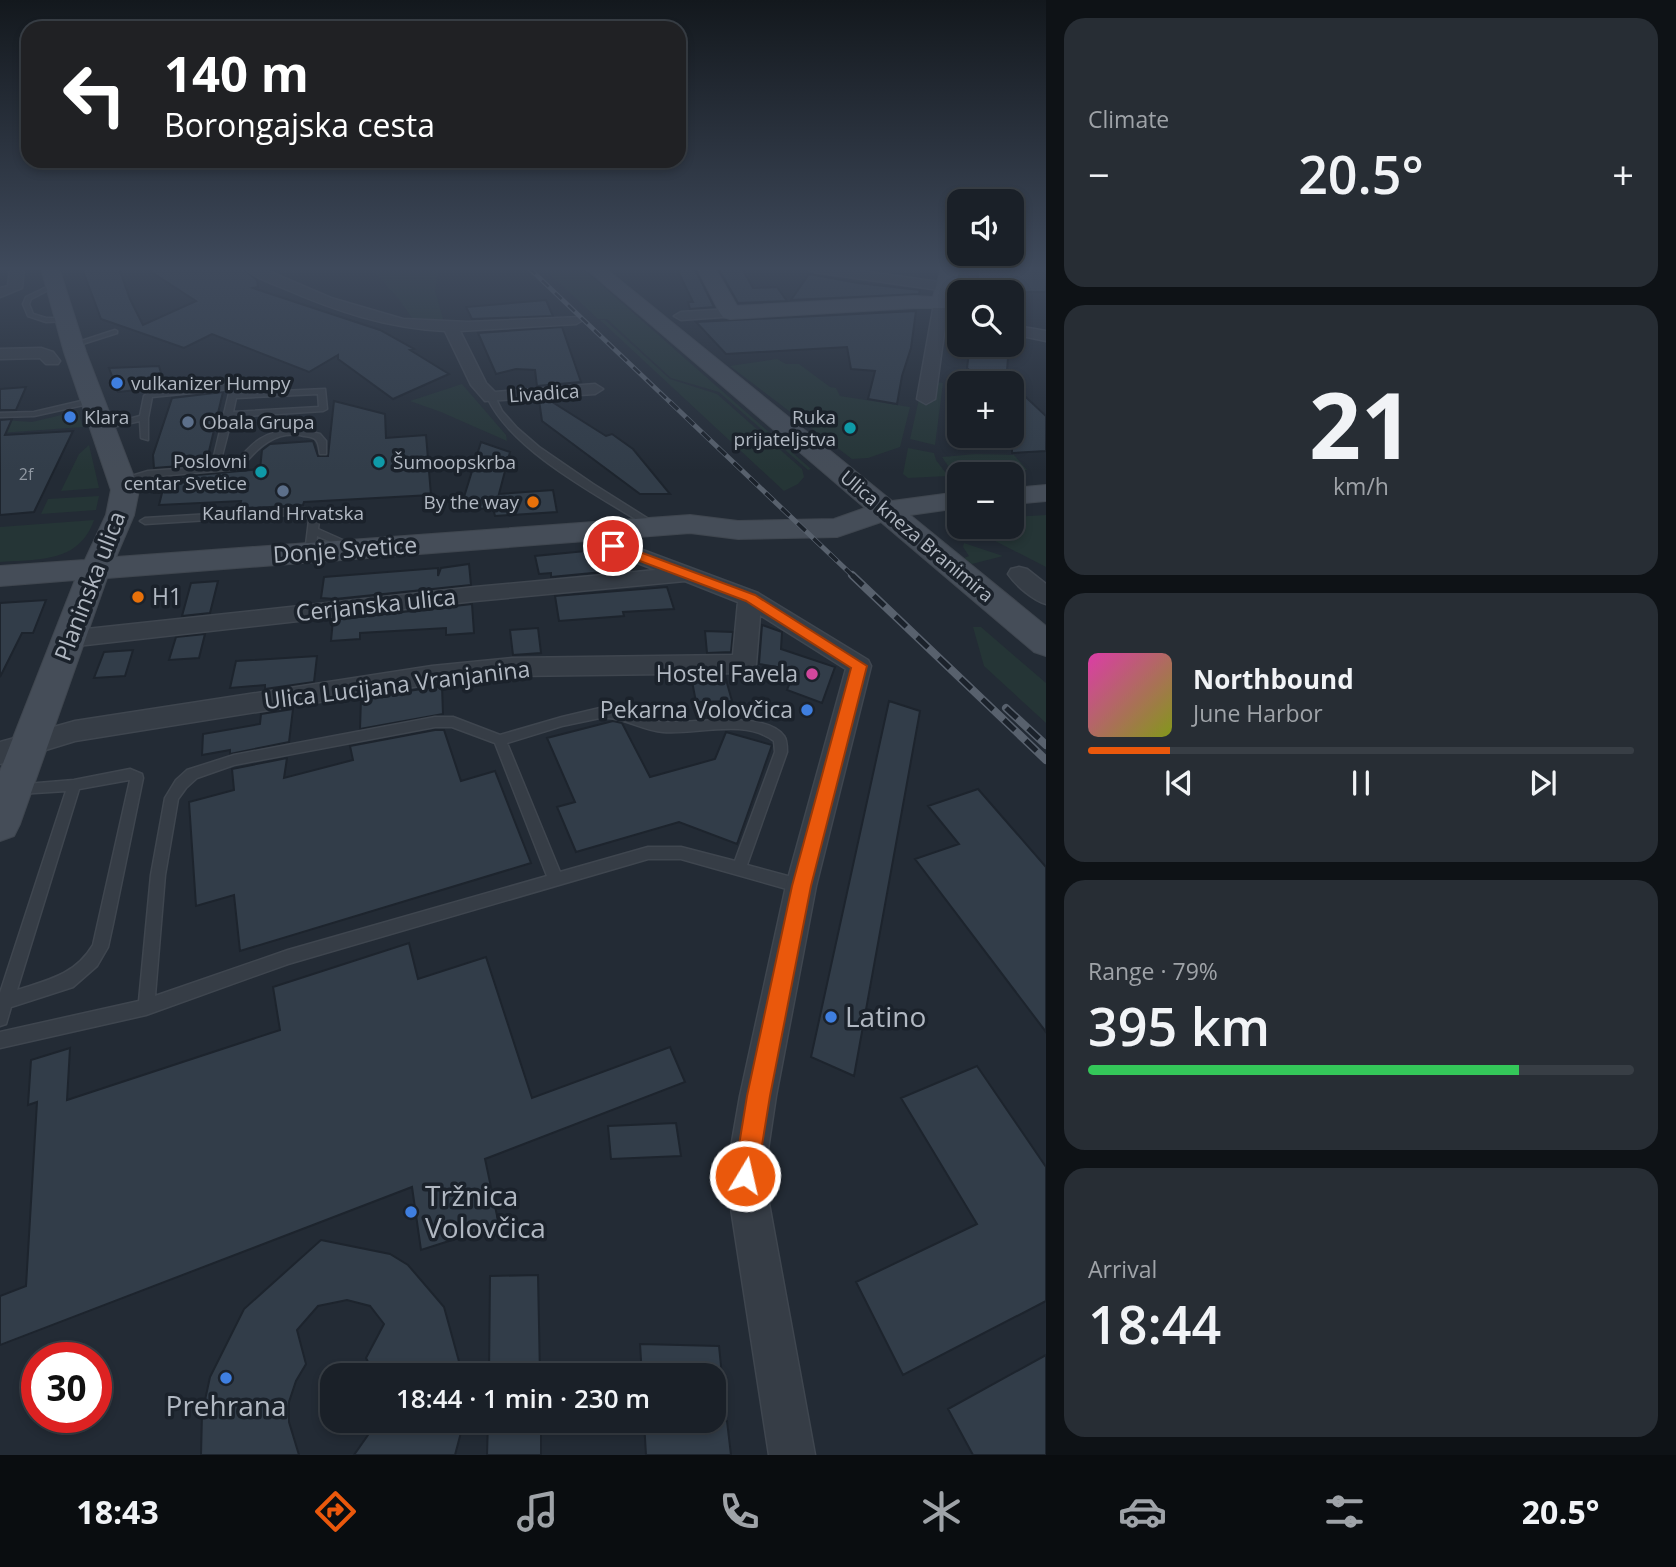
<!DOCTYPE html>
<meta charset="utf-8">
<style>
body{margin:0;font-family:"Open Sans",sans-serif;background:#272d34;color:#f1f3f6;height:100vh;display:flex;flex-direction:column;font-size:26px;white-space:nowrap}
*{box-sizing:border-box;margin:0}
p{font-size:23px;color:#9fa3a8}
.icon{flex:none;width:38px;height:38px;fill:none;stroke:currentColor;stroke-width:2;stroke-linecap:round;stroke-linejoin:round}
.map{position:relative;flex:1;overflow:hidden}
.drawer{display:flex;flex-direction:column;gap:18px;padding:18px;background:#0e1216;width:630px}
.drawer>*{flex:none}
.top-card{position:absolute;left:21px;top:21px;width:665px;height:147px;border-radius:21px;box-shadow:0 4px 10px #0003,0 0 0 2px #383e45;background:#202124;color:#fff;overflow:hidden}
.fabs{position:absolute;left:947px;top:189px;display:grid;gap:14px}
.fabs a{display:grid;place-items:center;width:77px;height:77px;border-radius:14px;background:#1a2028;box-shadow:0 4px 10px #0003,0 0 0 2px #383e45;font-size:35px}
.speed{position:absolute;left:21px;top:1342px;display:flex;gap:14px;font-size:35px;font-weight:700;text-align:center}
.speed>*{display:grid;place-content:center;width:91px;height:91px;border-radius:50%;background:#1a2028;box-shadow:0 4px 10px #0003,0 0 0 2px #383e45;line-height:1}
.speed .limit{border:10px solid #d22;background:#fff;color:#111}
.pin{position:absolute;display:grid;place-items:center;width:60px;height:60px;color:#fff;margin:-30px;border:4px solid #fff;border-radius:50%;box-shadow:0 2px 7px #0007}
.me{position:absolute;width:77px;margin:-38px;rotate:9deg;stroke-linejoin:round;filter:drop-shadow(0 0 5px #0008)}
.turn{display:flex;align-items:center;gap:24px;height:147px;padding:0 28px;font-size:32px}
.turn .icon{width:91px;height:91px;stroke-width:2.5}
.turn b{display:block;font-size:49px;line-height:60px}
.big{font-size:52px;font-weight:600;line-height:1.1}
.drawer .card{flex:1;display:flex;flex-direction:column;justify-content:center;gap:10px;min-width:0;padding:0 24px;border-radius:21px;background:#272d34}
.drawer .dial{align-items:center;gap:0}
.dial b{font-size:91px;line-height:1}
.song{display:flex;align-items:center;gap:21px}
.cover{width:84px;height:84px;border-radius:10px;background:linear-gradient(135deg,hsl(320 70% 55%),hsl(70 70% 35%))}
.played{height:7px;border-radius:4px;background:linear-gradient(90deg,#ea580c 15%,#383e45 15%)}
.keys{display:flex;justify-content:space-around;direction:ltr}
.heat{display:flex;justify-content:space-between;align-items:center;font-size:38px;direction:ltr}
.charge{height:10px;border-radius:5px;background:linear-gradient(90deg,#34c759 79%,#383e45 0)}
.trip{position:absolute;left:320px;top:1363px;width:406px;height:70px;border-radius:21px;background:#1a2028;box-shadow:0 4px 10px #0003,0 0 0 2px #383e45;font-weight:600;line-height:70px;text-align:center}
.tabs{display:flex;height:112px;justify-content:space-around;align-items:center;background:#0a0d10;color:#9fa3a8}
.tabs .icon{width:49px;height:49px}
.tabs .active{color:#ea580c}
.tabs b{font-size:32px;color:#f1f3f6}
main{display:flex;flex:1;min-height:0}
.map>svg:first-child{display:block}
</style>
<main>
<div class="map">
<svg width="1046" height="1455" viewBox="0 0 1046 1455">
<rect width="100%" height="100%" fill="#232b35"/>
<path fill="#253536" d="M371,268h67l-3,23 9,31h-29l-17,-24z
M543,268h39l229,201 -3,1 -89,-78 -48,-14 -64,-59h-9z
M600,320h5l65,59 47,15 85,75 2,8 -6,7 -14,7z
M777,359l9,5h13l31,23 6,1 4,8 70,11 -10,40 -32,11 -16,1 -122,-93z
M936,382l7,1 -8,62 -25,-6 9,-40 15,3z
M462,384l44,51 1,6 -66,-29 -31,-11z
M78,411l5,16 -83,6 4,-13 28,2z
M89,445l10,43 -38,3 18,-37z
M908,448l26,5 2,7 12,16 -40,2 -5,-4z
M976,454l38,1 13,15 -72,6 -13,-19z
M99,496l-3,14 -55,4 7,-15z
M1046,515v52l-78,-40h44v-10z
M94,520c-15,43 -55,39 -94,42v-35z
M964,543l39,13 -31,8 -8,-6 5,-2 -6,-9z
M973,627h8l65,56v40l-62,-57z"/>
<path fill="#323d49" stroke="#1d242d" stroke-width="2" d="M82,268h37l11,31 13,26 53,-24 -51,-33h97l15,12 1,7 -5,1 127,42 34,19 -4,1 39,24 -56,25 -55,-40v-4l-29,17 -97,-38 -28,14 -83,-29z
M695,268v1l19,38 -24,2 -2,-7h5l-16,-33z
M718,268h24l11,20 24,-1 10,14 -49,2z
M977,268h69v24h-66z
M809,274l49,9 62,7 -1,4 -128,6z
M546,300l7,16 -81,3 -6,-12z
M916,311l-5,37 -9,28 -5,28 -29,-5 7,-28 -24,-2 -4,-22 -121,7 -30,-32z
M562,327l19,55 -44,4 -2,-16 -19,-1 -20,5 -18,-41z
M970,345h39l-3,38h-24l-15,-15z
M159,366l6,21 -47,5 -9,-24z
M1012,384l34,32v35l-34,2z
M26,387l-10,23h-16v-21z
M223,392l-17,72 -52,4 -1,-13 19,-57z
M539,400h10l57,36 6,-2 21,15 37,45h-30l-98,-73z
M334,401l51,13 1,24 40,-3 5,60 -127,7 -1,3 -64,4 2,-8 -82,4 3,-12h-8v-14l106,-10 2,-19 8,-6 43,-3 5,15h10z
M12,419l-7,16 68,-4 -39,81 -34,3v-95z
M481,442l29,10 -11,42 54,-4 4,22 -62,4 -2,-8 -33,2z
M596,550l7,22 -52,5v-4l-12,1 -4,-18z
M469,564l2,21 -136,14 -14,-1 3,-21 114,-9v8l3,-8z
M218,581l-8,32 -28,3 9,-33z
M667,587l7,22 -51,3 1,4 -65,5 -4,-25z
M46,600l-13,33h-11l-22,44v-74z
M472,604l2,29 -28,2v-7l-86,5v6l-29,2 2,-21z
M762,625l20,7 -1,17 54,18 -13,36 -35,-13 8,-20 -36,-6z
M538,628l3,25 -28,2 -3,-25z
M705,631l28,1 -2,20 -24,1z
M205,634l-6,24 -30,2 7,-23z
M133,650l-8,26 -31,2 10,-26z
M317,656l-3,26 -49,7v-4l-35,3 6,-27z
M691,676h34l7,25 -36,1z
M442,686l1,28 -83,15 1,-31z
M889,701l31,10 -66,365 -43,-19z
M293,709l-4,33 -59,12v-4l-28,5 1,-21 57,-10 1,-10z
M613,721l9,2 28,54 65,-18 11,-27 46,13 -35,99 -58,-22 -103,30 -19,-45 18,-5 -28,-64z
M435,730h9l17,51 34,-10 36,92 -291,88 -6,-56 -38,11 -7,-104 45,-12 -2,-21 55,-11 -3,20 69,-18 -3,-14z
M978,789l68,78v165l-131,-173 44,-15 -31,-38z
M409,943l9,36 68,-22 46,141 138,-51 15,35 -200,77 14,66 -78,25 -9,-63 -412,158v-49l26,-10 11,-184 -9,3 3,-45 39,-12 -3,52 213,-70 -7,-43z
M977,1066l69,101v134l-143,74 -47,-93 121,-58 -76,-126z
M676,1123l5,33 -70,3 -3,-33z
M321,1240l69,14 18,11 36,42 19,69h-88l-9,-18 18,-34 -14,-18 -23,-6 -29,6 -21,24 9,34 -10,17 -7,21v20l10,33h-98l1,-41 8,-37 34,-68z
M538,1275l2,101h-51l1,-100z
M640,1344l79,2 3,30h-80z
M1046,1355v100h-73l-25,-46z
M374,1421h90l-9,34h-101l14,-20z
M488,1421h53v34h-54z
M644,1421h83l4,34h-85z"/>
<g fill="none" stroke-linecap="round" stroke-linejoin="round">
<g stroke="#3f464f" stroke-width="3">
<path id="lane" d="M53,284l5,1 -27,14 -2,5 4,10 13,4h19l2,1v2l-21,1 -18,-6 -5,-12 3,-7z
M115,330l2,1v2l-44,14 -4,-2z
M235,384l4,2 -2,7 88,-4 2,20 -4,2 -91,6 -10,39 -4,3 -4,-3 16,-67 -78,8 -4,21v22l-7,-2 -1,-17 -37,8 -4,-2 41,-11 4,-20 5,-4zM318,394l1,13 -86,5 3,-14z
M488,395h6l8,16 15,17 22,19 54,37 65,41v4h-6c-51,-32 -140,-77 -165,-132z
M94,398h3v4l-63,14 -34,1v-4l34,-1z
M295,428l25,6 6,7v13h-6c-1,-5 -1,-12 -5,-15 -2,-2 -9,-3 -11,-3 -28,-7 -47,12 -64,33l-92,8 -26,6 -4,-3 30,-9 86,-6c20,-25 29,-32 61,-37z
M307,508l3,1 9,11 -1,9 36,16v4h-6l-31,-13 -2,17 -1,2h-8l-1,-2 4,-33 -5,-6 -159,10 -5,-3 5,-3z
M600,708c23,-1 41,13 63,14 28,2 103,-12 121,14 3,4 3,11 3,16l-40,113 59,16 2,5 -2,5 -5,2 -120,-34h-33l-360,105 -142,51 -146,33v-16l139,-31 12,-126 14,-77 11,-18 11,-10 47,-15 201,-38h18l47,18 62,-18zM600,718c23,-2 40,12 63,14 34,3 81,-14 111,9l1,11 -40,109 -54,-14h-33l-88,25 -53,-129 55,-17zM435,727h17l43,16 52,133 -259,74 -133,46 10,-121 13,-76 8,-11 11,-10 37,-13z
M130,769l12,5 1,4 -30,146 -5,23 -11,19 -24,21 -62,20 -5,17 -6,2v-33l66,-202 -47,3 -5,-1 -2,-4 2,-4 60,-5zM129,780h1l-37,165c-18,30 -45,35 -76,45l62,-201z"/>
</g>
<g stroke="#3f464f" stroke-width="3">
<path id="street" d="M10,268h14l-2,20 -22,9v-9l8,-2z
M244,268h17l70,30 72,21 65,3 113,-5 2,3 -7,4 -116,7 26,52 9,9 100,-8 8,5 -8,5 -110,7 -14,-16 -26,-54c-58,-3 -110,-20 -162,-43 -13,-5 -29,-11 -39,-20z
M807,268h33l106,15 7,4 -7,4 -132,-19z
M941,300l7,4 -13,95 -9,5 -9,-5 17,-95z
M730,309l5,1 2,3 -2,3 -54,4 -7,-4 7,-4z
M1012,325l34,6v10l-34,-7z
M41,348l12,4 7,9 -2,3h-12l-6,-6 -40,1v-10z
M613,539l145,54 110,67 3,6 -55,220 -40,210 -12,80 51,279h-46l-43,-279 14,-80 46,-210 60,-217 -86,-54 -4,49 -3,6 -9,3 -232,3 -80,8 -357,57 -75,23v-22l75,-21 357,-55 80,-8 221,-3 5,-53 -53,-21 -210,20 -407,46 -8,-2 -4,-6 4,-6 8,-2 407,-44 181,-17 -50,-19 -4,-5 4,-5z
M1019,567l8,2 19,15v20c-13,-4 -30,-18 -38,-30l3,-5z"/>
</g>
<g stroke="#3f464f" stroke-width="2">
<path id="secondary" d="M41,268h18l27,84 53,138 -5,25 -18,42 574,-42 48,6 96,-2 31,-11 -280,-240h20l287,233 67,-9v16l-49,7 136,111v30l-12,-4 -153,-130 -44,15 -99,2 -48,-6 -583,45 -87,246 -6,12 -14,5v-70l75,-191 -75,6v-20l85,-6 21,-45 5,-25 -47,-138z
M697,268h18l22,38 177,-10 19,1 8,-29h18l-8,36 -3,4h-34l-184,11 -7,-2 -3,-4z
M1046,485v16l-34,3v-16z"/>
</g>
<use href="#lane" fill="#363d46" fill-rule="evenodd"/>
<use href="#street" fill="#363d46" fill-rule="evenodd"/>
<use href="#secondary" fill="#454d58" fill-rule="evenodd"/>
<g stroke="#58616d" stroke-width="4.5">
<path id="rail-far2" d="M529,268l143,136"/>
</g>
<g stroke="#58616d" stroke-width="5">
<path id="rail-far1" d="M670,402l184,175"/>
</g>
<g stroke="#58616d" stroke-width="8">
<path id="rail" d="M852,575l194,185
M1006,708l40,37"/>
</g>
<use href="#rail-far2" stroke="#1b222b" stroke-width="2.5" stroke-dasharray="9" stroke-linecap="butt"/>
<use href="#rail-far1" stroke="#1b222b" stroke-width="3.5" stroke-dasharray="11" stroke-linecap="butt"/>
<use href="#rail" stroke="#1b222b" stroke-width="5" stroke-dasharray="15" stroke-linecap="butt"/>
</g>
<linearGradient id="sky" x2="0" y2="1"><stop stop-color="#13181d"/><stop offset="0.57" stop-color="#3f4a5c"/><stop offset="1" stop-color="#3f4a5c" stop-opacity="0"/></linearGradient>
<rect width="1046" height="471" fill="url(#sky)"/>
<path fill="#ea580c" stroke="#983908" stroke-width="2" d="M613,542l142,53 112,71 -56,220 -41,210 -13,80 -3,8 -9,3 -8,-3 -3,-8 13,-80 45,-210 59,-218 -105,-67 -138,-52 -2,-3z"/>
<g fill="#3f7fe0" stroke="#1b222b" stroke-width="2.5">
<circle cx="117" cy="383" r="7"/>
<circle cx="70" cy="417" r="7"/>
<circle cx="807" cy="710" r="7"/>
<circle cx="831" cy="1017" r="7"/>
<circle cx="411" cy="1212" r="7"/>
<circle cx="226" cy="1378" r="7"/>
</g>
<g fill="#5c6f8a" stroke="#1b222b" stroke-width="2.5">
<circle cx="188" cy="422" r="7"/>
<circle cx="283" cy="491" r="7"/>
</g>
<g fill="#0f9aa8" stroke="#1b222b" stroke-width="2.5">
<circle cx="850" cy="428" r="7"/>
<circle cx="379" cy="462" r="7"/>
<circle cx="261" cy="472" r="7"/>
</g>
<g fill="#e8710a" stroke="#1b222b" stroke-width="2.5">
<circle cx="533" cy="502" r="7"/>
<circle cx="138" cy="597" r="7"/>
</g>
<circle fill="#d1479c" stroke="#1b222b" stroke-width="2.5" cx="812" cy="674" r="7"/>
<g text-anchor="middle" stroke-width="7" stroke-linejoin="round" paint-order="stroke">
<g font-size="16" fill="#9098a2">
<text x="26" y="480">2f</text>
</g>
<g font-size="19" fill="#b1b8c2" stroke="#1b222b" text-anchor="start">
<text x="131" y="390">vulkanizer Humpy</text>
<text x="84" y="424">Klara</text>
<text x="836" y="424" text-anchor="end">Ruka<tspan x="836" dy="22">prijateljstva</tspan></text>
<text x="202" y="429">Obala Grupa</text>
<text x="247" y="468" text-anchor="end">Poslovni<tspan x="247" dy="22">centar Svetice</tspan></text>
<text x="393" y="469">Šumoopskrba</text>
<text x="519" y="509" text-anchor="end">By the way</text>
<text x="283" y="520" text-anchor="middle">Kaufland Hrvatska</text>
</g>
<g font-size="19" fill="#b1b8c2" stroke="#1b222b">
<text transform="translate(544 393) rotate(-4)" y="7">Livadica</text>
<text transform="translate(917 536) rotate(40)" y="7">Ulica kneza Branimira</text>
</g>
<g font-size="23" fill="#b1b8c2" stroke="#1b222b">
<text transform="translate(345 550) rotate(-4)" y="8">Donje Svetice</text>
<text transform="translate(90 586) rotate(-69)" y="8">Planinska ulica</text>
<text transform="translate(376 605) rotate(-6)" y="8">Cerjanska ulica</text>
<text transform="translate(397 685) rotate(-7)" y="8">Ulica Lucijana Vranjanina</text>
</g>
<g font-size="23" fill="#b1b8c2" stroke="#1b222b" text-anchor="end">
<text x="152" y="605" text-anchor="start">H1</text>
<text x="798" y="682">Hostel Favela</text>
<text x="793" y="718">Pekarna Volovčica</text>
</g>
<g font-size="28" fill="#b1b8c2" stroke="#1b222b" text-anchor="start">
<text x="845" y="1027">Latino</text>
<text x="425" y="1206">Tržnica<tspan x="425" dy="32">Volovčica</tspan></text>
<text x="226" y="1416" text-anchor="middle">Prehrana</text>
</g>
</g>
</svg>
<div class="fabs">
<a><svg class="icon" aria-label="sound" viewBox="0 0 24 24"><path d="M4 9h4l5-4v14l-5-4H4zM17 9q2 3 0 6"/></svg></a>
<a><svg class="icon" aria-label="search" viewBox="0 0 24 24"><circle cx="10" cy="10" r="6"/><path d="M15 15l6 6"/></svg></a>
<a>+</a>
<a>−</a>
</div>
<div class="speed"><div class="limit">30</div></div>
<div class="pin" style="left:613px;top:546px;background:#d93025"><svg class="icon" aria-label="arrive" viewBox="0 0 24 24"><path d="M6 21V4h12l-3 4 3 4H6"/></svg></div>
<svg class="me" style="left:745px;top:1176px" viewBox="-20 -20 40 40"><circle r="17" fill="#ea580c" stroke="#fff" stroke-width="3"/><path d="M0-11L8 9 0 5-8 9z" fill="#fff"/></svg>
<div class="trip">18:44 · 1 min · 230 m</div>
<div class="top-card">
<div class="turn"><svg class="icon" aria-label="left" viewBox="0 0 24 24"><path d="M17 20v-9H6M10 6l-5 5 5 5"/></svg><div><b>140 m</b>Borongajska cesta</div></div>
</div>
</div>
<section class="drawer">
<div class="card"><p>Climate</p>
<div class="heat"><a>−</a><b class="big">20.5°</b><a>+</a></div>
</div>
<div class="card dial"><b>21</b><p>km/h</p></div>
<div class="card">
<div class="song"><i class="cover"></i><div><b>Northbound</b><p>June Harbor</p></div></div>
<div class="played"></div>
<div class="keys"><svg class="icon" aria-label="previous" viewBox="0 0 24 24"><path d="M18 5L8 12l10 7zM5 5v14"/></svg><svg class="icon" aria-label="pause" viewBox="0 0 24 24"><path d="M8 5v14M16 5v14"/></svg><svg class="icon" aria-label="next" viewBox="0 0 24 24"><path d="M6 5l10 7-10 7zM19 5v14"/></svg></div>
</div>
<div class="card"><p>Range · 79%</p><b class="big">395 km</b><div class="charge"></div></div>
<div class="card"><p>Arrival</p><b class="big">18:44</b></div>
</section>
</main>
<nav class="tabs">
<b>18:43</b>
<svg class="icon active" aria-label="directions" viewBox="0 0 24 24"><path d="M12 3l9 9-9 9-9-9zM9 14v-3h6M13 9l2 2-2 2"/></svg>
<svg class="icon" aria-label="music" viewBox="0 0 24 24"><path d="M9 18V5l10-2v13"/><circle cx="6" cy="18" r="3"/><circle cx="16" cy="16" r="3"/></svg>
<svg class="icon" aria-label="phone" viewBox="0 0 24 24"><path d="M5 4h4l2 5-3 2q2 4 5 5l2-3 5 2v4C11 20 4 13 5 4z"/></svg>
<svg class="icon" aria-label="climate" viewBox="0 0 24 24"><path d="M12 3v18M4 7l16 10M4 17L20 7"/></svg>
<svg class="icon" aria-label="car" viewBox="0 0 24 24"><path d="M5 17H2v-5l4-1 3-4h7l3 4 3 1v5h-3M9 17h6M6 11h13"/><circle cx="7" cy="17" r="2"/><circle cx="17" cy="17" r="2"/></svg>
<svg class="icon" aria-label="filters" viewBox="0 0 24 24"><path d="M4 7h16M4 17h16"/><circle cx="9" cy="7" r="2"/><circle cx="15" cy="17" r="2"/></svg>
<b>20.5°</b>
</nav>
